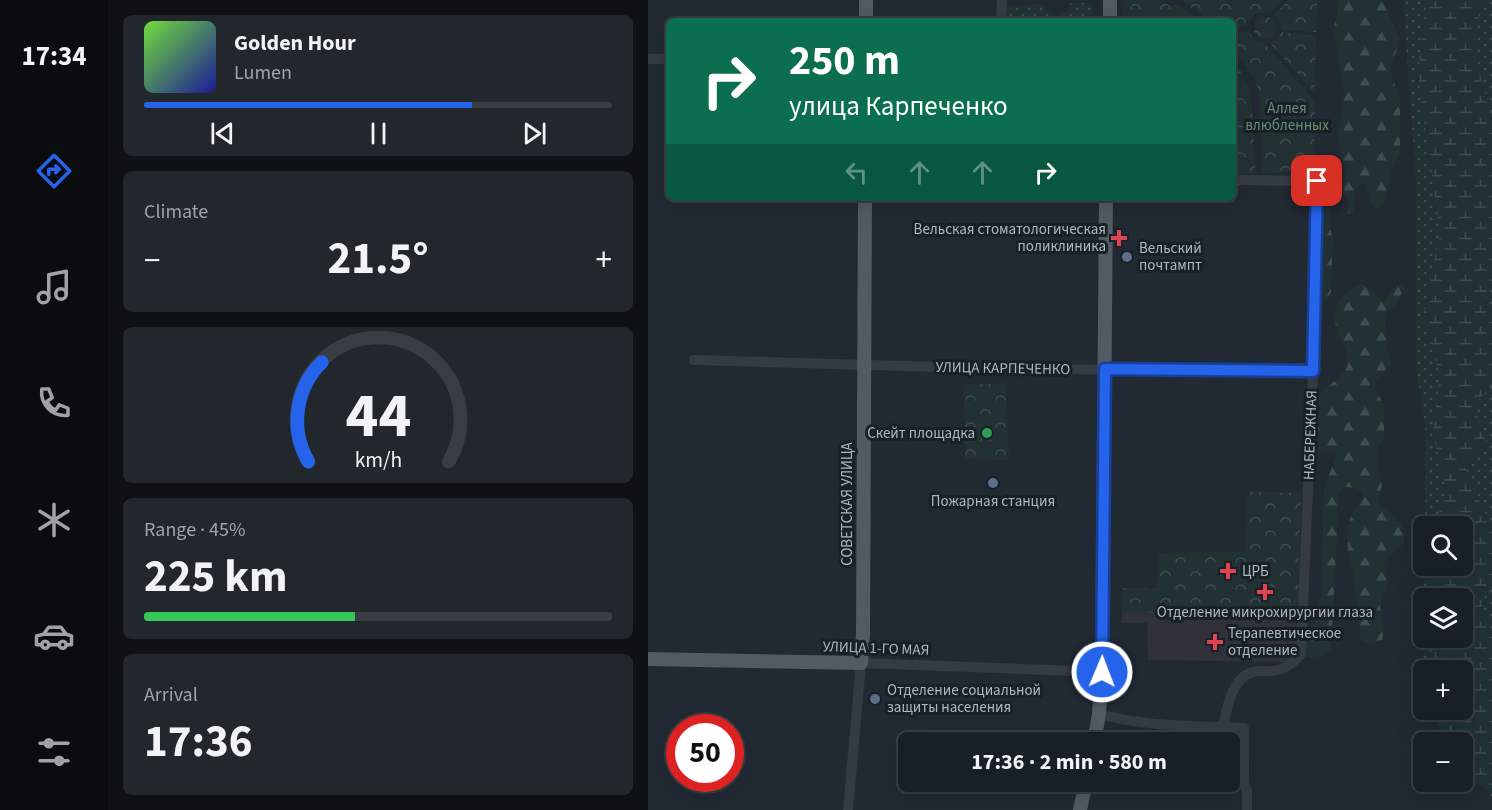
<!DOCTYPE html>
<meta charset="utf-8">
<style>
body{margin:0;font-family:"Source Sans 3",sans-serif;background:#22272e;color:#f1f3f6;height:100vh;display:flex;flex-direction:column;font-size:22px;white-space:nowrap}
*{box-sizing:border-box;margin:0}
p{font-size:20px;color:#9fa2a7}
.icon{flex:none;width:33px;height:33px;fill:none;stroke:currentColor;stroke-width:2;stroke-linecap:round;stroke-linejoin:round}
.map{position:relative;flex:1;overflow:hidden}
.sheet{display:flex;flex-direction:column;gap:15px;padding:15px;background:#0e1115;width:540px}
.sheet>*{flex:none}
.hud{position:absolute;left:18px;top:18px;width:570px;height:183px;border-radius:9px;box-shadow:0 6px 24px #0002,0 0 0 2px #373d43;background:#0b6e4f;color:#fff;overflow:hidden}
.buttons{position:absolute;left:765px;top:516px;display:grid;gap:12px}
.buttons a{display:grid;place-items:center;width:60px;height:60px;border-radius:9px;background:#191f26;box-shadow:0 6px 24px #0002,0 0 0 2px #373d43;font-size:30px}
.speed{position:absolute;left:18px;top:714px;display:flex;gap:12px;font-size:30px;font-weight:700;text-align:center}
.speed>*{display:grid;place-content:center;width:78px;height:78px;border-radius:50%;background:#191f26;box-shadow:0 6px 24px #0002,0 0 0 2px #373d43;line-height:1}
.speed .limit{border:9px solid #d22;background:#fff;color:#111}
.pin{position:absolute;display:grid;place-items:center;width:51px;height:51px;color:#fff;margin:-26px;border-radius:12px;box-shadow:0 3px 9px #0006}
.me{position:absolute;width:66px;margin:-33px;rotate:1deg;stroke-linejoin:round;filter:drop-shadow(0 0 4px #0008)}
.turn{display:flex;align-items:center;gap:21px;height:126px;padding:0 24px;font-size:27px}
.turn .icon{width:78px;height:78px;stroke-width:2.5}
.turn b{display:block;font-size:42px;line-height:51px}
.lanes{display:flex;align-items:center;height:57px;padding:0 24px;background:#0003;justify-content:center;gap:30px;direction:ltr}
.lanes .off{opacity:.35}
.big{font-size:45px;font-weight:700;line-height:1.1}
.sheet .widget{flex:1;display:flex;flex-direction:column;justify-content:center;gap:9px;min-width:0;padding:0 21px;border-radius:9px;background:#22272e}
.sheet .dial{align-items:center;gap:0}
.dial svg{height:156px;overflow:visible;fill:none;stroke:#373d43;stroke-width:7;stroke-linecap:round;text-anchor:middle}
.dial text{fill:#f1f3f6;stroke:none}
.song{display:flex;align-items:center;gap:18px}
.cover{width:72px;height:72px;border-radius:9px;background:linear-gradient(135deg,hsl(100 70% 55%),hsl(240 70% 35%))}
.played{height:6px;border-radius:3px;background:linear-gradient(90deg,#2563eb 70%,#373d43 70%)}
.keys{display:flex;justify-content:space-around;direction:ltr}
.heat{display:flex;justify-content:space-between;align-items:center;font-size:33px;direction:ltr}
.charge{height:9px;border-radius:4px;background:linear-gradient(90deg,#34c759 45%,#373d43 0)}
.trip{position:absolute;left:250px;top:732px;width:342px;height:60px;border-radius:9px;background:#191f26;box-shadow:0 6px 24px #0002,0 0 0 2px #373d43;font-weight:700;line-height:60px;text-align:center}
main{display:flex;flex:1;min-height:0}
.menu{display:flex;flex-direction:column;width:108px;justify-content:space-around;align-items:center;background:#0a0c0f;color:#9fa2a7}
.menu .icon{width:42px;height:42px}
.menu .on{color:#2563eb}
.menu b{font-size:27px;color:#f1f3f6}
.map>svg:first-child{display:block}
</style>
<main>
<nav class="menu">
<b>17:34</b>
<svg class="icon on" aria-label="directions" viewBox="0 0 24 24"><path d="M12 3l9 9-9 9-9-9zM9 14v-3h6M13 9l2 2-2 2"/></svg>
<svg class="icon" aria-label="music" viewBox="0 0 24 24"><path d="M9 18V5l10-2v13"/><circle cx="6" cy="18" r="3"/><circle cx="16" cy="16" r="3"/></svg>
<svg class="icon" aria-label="phone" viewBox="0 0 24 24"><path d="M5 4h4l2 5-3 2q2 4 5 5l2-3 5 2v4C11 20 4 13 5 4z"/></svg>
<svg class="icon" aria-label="climate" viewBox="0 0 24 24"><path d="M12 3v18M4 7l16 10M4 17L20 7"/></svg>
<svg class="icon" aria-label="car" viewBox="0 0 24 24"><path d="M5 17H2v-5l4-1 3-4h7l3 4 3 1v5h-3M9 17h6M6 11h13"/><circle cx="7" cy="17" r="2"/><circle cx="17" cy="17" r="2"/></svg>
<svg class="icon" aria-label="filters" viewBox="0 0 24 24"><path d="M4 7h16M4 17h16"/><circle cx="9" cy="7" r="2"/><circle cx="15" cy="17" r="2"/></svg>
</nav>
<section class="sheet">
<div class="widget">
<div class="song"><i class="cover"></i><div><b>Golden Hour</b><p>Lumen</p></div></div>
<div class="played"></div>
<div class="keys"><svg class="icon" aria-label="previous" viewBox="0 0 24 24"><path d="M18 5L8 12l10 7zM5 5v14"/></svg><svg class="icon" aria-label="pause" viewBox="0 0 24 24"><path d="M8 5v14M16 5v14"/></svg><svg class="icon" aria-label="next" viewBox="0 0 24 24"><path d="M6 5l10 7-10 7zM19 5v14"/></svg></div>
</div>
<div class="widget"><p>Climate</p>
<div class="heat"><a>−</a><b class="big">21.5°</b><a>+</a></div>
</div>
<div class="widget dial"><svg viewBox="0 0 100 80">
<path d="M14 69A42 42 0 1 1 86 69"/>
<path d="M14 69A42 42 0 0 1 21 18" stroke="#2563eb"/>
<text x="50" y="56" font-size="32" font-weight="700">44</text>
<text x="50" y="72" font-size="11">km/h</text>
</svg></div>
<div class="widget"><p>Range · 45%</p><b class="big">225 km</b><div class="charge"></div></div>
<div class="widget"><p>Arrival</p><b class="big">17:36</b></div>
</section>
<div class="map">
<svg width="844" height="810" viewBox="0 0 844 810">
<defs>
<pattern id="grass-dots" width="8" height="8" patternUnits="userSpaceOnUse" patternTransform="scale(1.5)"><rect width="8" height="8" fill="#223234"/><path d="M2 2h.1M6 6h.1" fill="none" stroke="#3f4d50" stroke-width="1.8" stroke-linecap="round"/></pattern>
<pattern id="forest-firs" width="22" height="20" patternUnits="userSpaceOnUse" patternTransform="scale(1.5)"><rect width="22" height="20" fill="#223234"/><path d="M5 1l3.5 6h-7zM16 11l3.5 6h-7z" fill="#3f4d50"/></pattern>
<pattern id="wetland-marsh" width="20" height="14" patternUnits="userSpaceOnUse" patternTransform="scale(1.5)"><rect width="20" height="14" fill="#223234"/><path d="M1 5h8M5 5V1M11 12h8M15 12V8" fill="none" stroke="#3f4d50"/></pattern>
<pattern id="park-crowns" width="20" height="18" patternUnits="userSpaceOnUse" patternTransform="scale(1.5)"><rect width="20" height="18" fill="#223234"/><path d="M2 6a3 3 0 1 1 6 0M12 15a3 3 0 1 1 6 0" fill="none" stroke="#3f4d50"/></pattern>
</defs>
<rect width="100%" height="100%" fill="#212933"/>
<path fill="#31313b" d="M603,492l50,1 -5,160 -11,9 -137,-2 -1,-37h-25v-35l35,1 2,-36 86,-1 2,-54z"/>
<path fill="url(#grass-dots)" d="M755,0h89v798l-30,-56v-72h-37l-2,-4 1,-28h38v-40h-38v-32h38v-40h-37l1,-91 -10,-70v-185z
M422,3h23l-1,18h-30l-2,-8 6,-2z
M394,4l5,7 9,2 2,8h-53v-16z"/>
<path fill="url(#forest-firs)" d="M686,0h49l17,40 -10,30 10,30v55l-8,14 -9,37 -6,2 -6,-4 -6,-20 -6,-1 -4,7 -1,24 -7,-1 1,-14 -5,-5 -3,-6 5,-13 -7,-41 6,-39 -10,-69c4,-10 7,-17 0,-26z
M679,188l5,18 -2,23 3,8 -2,54 -2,7 -7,4 -6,-2z
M714,284c7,6 16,10 22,17l14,-17 6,3 -8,19c-5,2 -9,4 -10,10 -3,12 1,36 5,48l-15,16 -2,7 10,18v32l-7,13 -1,7 6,28 -4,21c16,6 29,20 26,37l-18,16 -3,7 5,19 -8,20 4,27 -2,8c-8,4 -13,6 -21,1l-8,-71c-6,-15 -8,-38 -2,-54 4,-8 10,-12 12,-21l-5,-6 -15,-3 -4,8 -8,154c-6,8 -16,11 -26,8l-1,-15 9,-12 9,-39 2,-101 13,-36 -7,-2 -7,2 -7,-4 3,-56c8,-6 24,-16 28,-26 8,-19 -28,-44 -4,-71 6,-6 10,-10 19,-12z"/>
<path fill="url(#wetland-marsh)" d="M778,0h55l-8,54 19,60v167l-8,21 8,11v72l-18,20 14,43 -25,15 29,66v54l-3,2 -7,21 10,26v158l-26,-7 -3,-8 -1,-33h-15l-10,-19 -1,-13h26v-40h-29l-3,-32h32v-40h-35l-3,-32h38v-40h-28l12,-35 -13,-60 7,-56 -17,-57 17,-86 -22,-156z"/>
<path fill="url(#park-crowns)" d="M476,0h38l8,6 9,-2 22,17h-78z
M534,0h100l-12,12c-11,-2 -20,3 -21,14l-16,3v-8h-25z
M641,0h28l-1,32 -35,-2v-7l-7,-9z
M606 28a11 11 0 1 1 22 0a11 11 0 1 1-22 0Z
M601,31l6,10 10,3 50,58 -1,72 -52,-1 -2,-81 -10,-21 -17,-22v-15z
M633,32l35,4 -1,57 -45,-50 9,-7z
M585,59l10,16 8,18 5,81h-23v-39l5,-1 -3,-22h-2z
M358,383l3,77 -44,-1 -1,-74z
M603,492l50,1 -3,124 -176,-6v-23l35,1 2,-36 86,-1 2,-54z"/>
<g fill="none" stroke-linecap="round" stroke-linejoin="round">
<path stroke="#343b44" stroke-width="10" d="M353,21l1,-21
M0,59h21
M585,180l84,1 -4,190 -12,283c-7,8 -17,16 -28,17 -6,1 -13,-1 -19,1 -22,4 -27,36 -31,55l21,1v56
M46,360l319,9 300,2
M451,714c41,11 81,12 124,13l6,15
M582,746l17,45v19
M200,810l13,-147 241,9"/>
<path stroke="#525a64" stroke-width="14" d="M218,21v-21
M462,21v-21
M0,659l213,4 2,-29 2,-436
M446,742l5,-28 3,-42 4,-474
M432,810l6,-28"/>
</g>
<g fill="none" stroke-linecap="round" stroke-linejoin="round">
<g stroke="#184099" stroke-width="15">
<path id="route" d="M454,672l3,-303 208,2 4,-190"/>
</g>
<use href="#route" stroke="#2563eb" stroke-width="10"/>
</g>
<g fill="#e0444e" stroke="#192028" stroke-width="2">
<path d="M468 229h6v6h6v6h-6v6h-6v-6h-6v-6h6z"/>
<path d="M577 562h6v6h6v6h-6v6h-6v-6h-6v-6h6z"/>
<path d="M614 583h6v6h6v6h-6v6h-6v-6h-6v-6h6z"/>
<path d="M564 633h6v6h6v6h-6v6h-6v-6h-6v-6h6z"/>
</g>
<g fill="#5c6f8a" stroke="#192028" stroke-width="2">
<circle cx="479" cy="257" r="6"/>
<circle cx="345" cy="483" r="6"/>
<circle cx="227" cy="699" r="6"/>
</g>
<circle fill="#2e9e5b" stroke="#192028" stroke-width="2" cx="339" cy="433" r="6"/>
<g text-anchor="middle" stroke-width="6" stroke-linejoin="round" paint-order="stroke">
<g font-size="15" fill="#688e6f" stroke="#192028">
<text x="639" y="113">Аллея<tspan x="639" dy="17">влюбленных</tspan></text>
</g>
<g font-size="15" fill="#adb6c1" stroke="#192028" text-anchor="start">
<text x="458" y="234" text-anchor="end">Вельская стоматологическая<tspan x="458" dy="17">поликлиника</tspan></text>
<text x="491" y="253">Вельский<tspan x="491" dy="17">почтампт</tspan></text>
<text x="327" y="438" text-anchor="end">Скейт площадка</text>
<text x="345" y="506" text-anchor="middle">Пожарная станция</text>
<text x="594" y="576">ЦРБ</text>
<text x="617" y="617" text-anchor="middle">Отделение микрохирургии глаза</text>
<text x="580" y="638">Терапевтическое<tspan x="580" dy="17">отделение</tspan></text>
<text x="239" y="695">Отделение социальной<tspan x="239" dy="17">защиты населения</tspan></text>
</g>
<g font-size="15" fill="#adb6c1" stroke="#192028">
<text transform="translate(355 368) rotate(1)" y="5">УЛИЦА КАРПЕЧЕНКО</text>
<text transform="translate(662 435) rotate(-88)" y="5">НАБЕРЕЖНАЯ</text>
<text transform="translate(199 504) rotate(-90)" y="5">СОВЕТСКАЯ УЛИЦА</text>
<text transform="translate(228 648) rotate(2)" y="5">УЛИЦА 1-ГО МАЯ</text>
</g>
</g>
</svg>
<div class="buttons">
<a><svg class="icon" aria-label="search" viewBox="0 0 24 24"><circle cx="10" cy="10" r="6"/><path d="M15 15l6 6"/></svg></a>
<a><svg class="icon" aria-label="layers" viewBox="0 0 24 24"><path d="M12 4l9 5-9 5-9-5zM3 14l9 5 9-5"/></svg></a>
<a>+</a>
<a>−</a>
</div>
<div class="speed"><div class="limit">50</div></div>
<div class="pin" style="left:669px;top:181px;background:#d93025"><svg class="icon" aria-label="arrive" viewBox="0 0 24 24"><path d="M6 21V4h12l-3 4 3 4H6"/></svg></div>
<svg class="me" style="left:454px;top:672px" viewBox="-20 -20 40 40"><circle r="17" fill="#2563eb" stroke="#fff" stroke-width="3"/><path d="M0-11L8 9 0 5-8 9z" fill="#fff"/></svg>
<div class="trip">17:36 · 2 min · 580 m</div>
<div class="hud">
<div class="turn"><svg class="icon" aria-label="right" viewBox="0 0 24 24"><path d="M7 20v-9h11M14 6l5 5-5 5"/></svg><div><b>250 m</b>улица Карпеченко</div></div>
<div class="lanes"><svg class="icon off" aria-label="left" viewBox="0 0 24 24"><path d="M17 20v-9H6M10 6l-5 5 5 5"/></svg><svg class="icon off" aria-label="ahead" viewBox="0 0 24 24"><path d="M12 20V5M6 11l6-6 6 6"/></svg><svg class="icon off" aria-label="ahead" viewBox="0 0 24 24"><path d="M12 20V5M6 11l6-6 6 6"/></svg><svg class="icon" aria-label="right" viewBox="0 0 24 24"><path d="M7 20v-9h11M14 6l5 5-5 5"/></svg></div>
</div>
</div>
</main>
